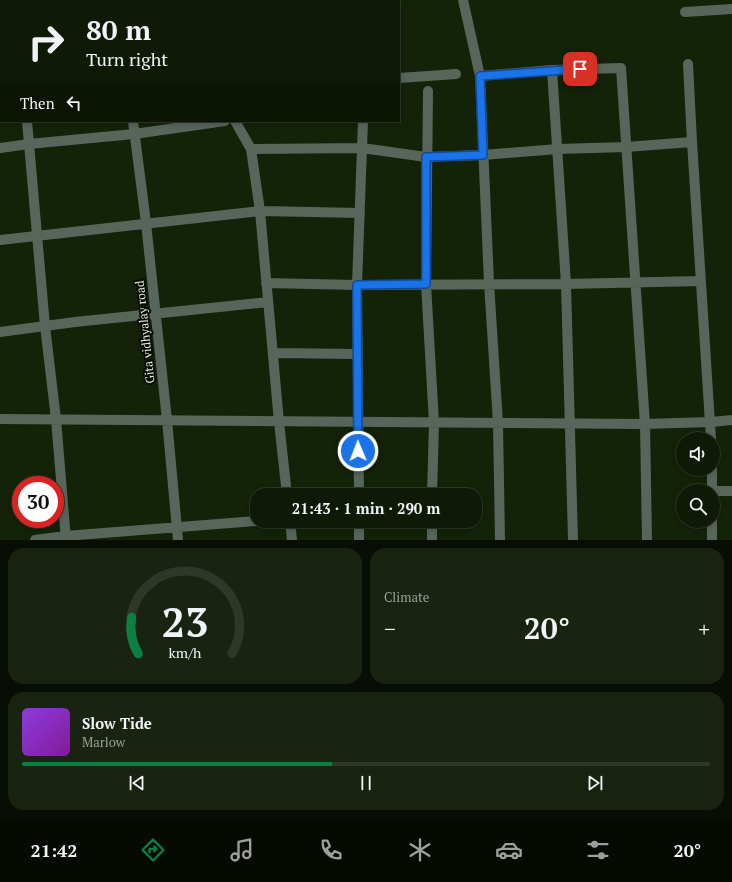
<!DOCTYPE html>
<meta charset="utf-8">
<style>
body{margin:0;font-family:"PT Serif",serif;background:#182310;color:#f1f3f6;height:100vh;display:flex;flex-direction:column;font-size:15px;white-space:nowrap}
*{box-sizing:border-box;margin:0}
p{font-size:13px;color:#9ba19b}
.icon{flex:none;width:22px;height:22px;fill:none;stroke:currentColor;stroke-width:2;stroke-linecap:round;stroke-linejoin:round}
.map{position:relative;height:540px;overflow:hidden}
.details{display:flex;flex-direction:column;gap:8px;padding:8px;background:#080e03;flex:1}
.details>*{flex:none}
.banner{position:absolute;left:0px;top:0px;width:400px;height:122px;box-shadow:0 2px 6px #0003,0 0 0 1px #2f3828;background:#0f1a06;color:#f1f3f6;overflow:hidden}
.buttons{position:absolute;left:676px;top:432px;display:grid;gap:8px}
.buttons a{display:grid;place-items:center;width:44px;height:44px;border-radius:50%;background:#0f1a06;box-shadow:0 2px 6px #0003,0 0 0 1px #2f3828;font-size:20px}
.speed{position:absolute;left:12px;top:476px;display:flex;gap:8px;font-size:20px;font-weight:700;text-align:center}
.speed>*{display:grid;place-content:center;width:52px;height:52px;border-radius:50%;background:#0f1a06;box-shadow:0 2px 6px #0003,0 0 0 1px #2f3828;line-height:1}
.speed .limit{border:6px solid #d22;background:#fff;color:#111}
.pin{position:absolute;display:grid;place-items:center;width:34px;height:34px;color:#fff;margin:-17px;border-radius:8px;box-shadow:0 2px 6px #0006}
.me{position:absolute;width:44px;margin:-22px;rotate:359deg;stroke-linejoin:round;filter:drop-shadow(0 0 3px #0008)}
.turn{display:flex;align-items:center;gap:14px;height:84px;padding:0 20px;font-size:18px}
.turn .icon{width:52px;height:52px;stroke-width:2.5}
.turn b{display:block;font-size:28px;line-height:34px}
.then{display:flex;align-items:center;height:38px;padding:0 20px;background:#0003;gap:8px;font-size:15px}
.big{font-size:30px;font-weight:700;line-height:1.1}
.details .card{flex:1;display:flex;flex-direction:column;justify-content:center;gap:6px;min-width:0;padding:0 14px;border-radius:16px;background:#182310}
.details .dial{align-items:center;gap:0}
.dial svg{height:104px;overflow:visible;fill:none;stroke:#2f3828;stroke-width:7;stroke-linecap:round;text-anchor:middle}
.dial text{fill:#f1f3f6;stroke:none}
.song{display:flex;align-items:center;gap:12px}
.cover{width:48px;height:48px;border-radius:6px;background:linear-gradient(135deg,hsl(270 70% 55%),hsl(290 70% 35%))}
.played{height:4px;border-radius:2px;background:linear-gradient(90deg,#0b8043 45%,#2f3828 45%)}
.keys{display:flex;justify-content:space-around;direction:ltr}
.heat{display:flex;justify-content:space-between;align-items:center;font-size:22px;direction:ltr}
.details .tiles{flex:1;display:grid;gap:8px;grid-template-columns:1fr 1fr}
.card:last-child{grid-column:span 2}
.trip{position:absolute;left:250px;top:488px;width:232px;height:40px;border-radius:16px;background:#0f1a06;box-shadow:0 2px 6px #0003,0 0 0 1px #2f3828;font-weight:700;line-height:40px;text-align:center}
.tab-bar{display:flex;height:64px;justify-content:space-around;align-items:center;background:#060a02;color:#9ba19b}
.tab-bar .icon{width:28px;height:28px}
.tab-bar .active{color:#0b8043}
.tab-bar b{font-size:18px;color:#f1f3f6}
.map>svg:first-child{display:block}
</style>
<div class="map">
<svg width="732" height="540" viewBox="0 0 732 540">
<rect width="100%" height="100%" fill="#142208"/>
<g fill="none" stroke-linecap="round" stroke-linejoin="round">
<path stroke="#58655b" stroke-width="10" d="M13,0v1
M122,0v1
M147,0l1,1
M255,0l1,1
M463,0l17,76 9,207 9,140 2,117
M685,12l47,-3
M688,64l4,78
M552,70l14,214 7,256
M480,76l72,-6 69,-2 24,356 2,116
M399,78l57,-4
M428,91l-2,193 8,139 -2,72
M27,121l18,205 11,93 10,121
M133,121l13,102 21,197 11,120
M235,121l16,28 9,62 19,211 8,73
M0,148l29,-4 105,-10 91,-13
M251,149l111,-1 64,9 57,-2 75,-6 68,-2 66,-5 19,297
M0,240l260,-29 100,2
M266,283l91,2 209,-1 135,-3
M0,332l75,-10 193,-20
M273,353l84,1
M0,419l645,5 66,-2 21,-2
M712,469v22
M713,491h19
M359,495l-2,-210 6,-164
M290,521l2,19
M359,521v19
M35,540l30,-4 192,-15
M432,540v-19
M712,540v-19"/>
</g>
<g fill="none" stroke-linecap="round" stroke-linejoin="round">
<g stroke="#114b97" stroke-width="10">
<path id="route" d="M358,451l-1,-166 69,-1v-127l57,-2 -3,-79 100,-7"/>
</g>
<use href="#route" stroke="#1a73e8" stroke-width="7"/>
</g>
<g text-anchor="middle" stroke-width="4" stroke-linejoin="round" paint-order="stroke">
<g font-size="12" fill="#e7f1e0" stroke="#050a02">
<text transform="translate(145 332) rotate(-96)" y="4">Gita vidhyalay road</text>
</g>
</g>
</svg>
<div class="buttons">
<a><svg class="icon" aria-label="sound" viewBox="0 0 24 24"><path d="M4 9h4l5-4v14l-5-4H4zM17 9q2 3 0 6"/></svg></a>
<a><svg class="icon" aria-label="search" viewBox="0 0 24 24"><circle cx="10" cy="10" r="6"/><path d="M15 15l6 6"/></svg></a>
</div>
<div class="speed"><div class="limit">30</div></div>
<div class="pin" style="left:580px;top:69px;background:#d93025"><svg class="icon" aria-label="arrive" viewBox="0 0 24 24"><path d="M6 21V4h12l-3 4 3 4H6"/></svg></div>
<svg class="me" style="left:358px;top:451px" viewBox="-20 -20 40 40"><circle r="17" fill="#1a73e8" stroke="#fff" stroke-width="3"/><path d="M0-11L8 9 0 5-8 9z" fill="#fff"/></svg>
<div class="trip">21:43 · 1 min · 290 m</div>
<div class="banner">
<div class="turn"><svg class="icon" aria-label="right" viewBox="0 0 24 24"><path d="M7 20v-9h11M14 6l5 5-5 5"/></svg><div><b>80 m</b>Turn right</div></div>
<div class="then">Then<svg class="icon" aria-label="left" viewBox="0 0 24 24"><path d="M17 20v-9H6M10 6l-5 5 5 5"/></svg></div>
</div>
</div>
<section class="details">
<div class="tiles">
<div class="card dial"><svg viewBox="0 0 100 80">
<path d="M14 69A42 42 0 1 1 86 69"/>
<path d="M14 69A42 42 0 0 1 9 41" stroke="#0b8043"/>
<text x="50" y="56" font-size="32" font-weight="700">23</text>
<text x="50" y="72" font-size="11">km/h</text>
</svg></div>
<div class="card"><p>Climate</p>
<div class="heat"><a>−</a><b class="big">20°</b><a>+</a></div>
</div>
<div class="card">
<div class="song"><i class="cover"></i><div><b>Slow Tide</b><p>Marlow</p></div></div>
<div class="played"></div>
<div class="keys"><svg class="icon" aria-label="previous" viewBox="0 0 24 24"><path d="M18 5L8 12l10 7zM5 5v14"/></svg><svg class="icon" aria-label="pause" viewBox="0 0 24 24"><path d="M8 5v14M16 5v14"/></svg><svg class="icon" aria-label="next" viewBox="0 0 24 24"><path d="M6 5l10 7-10 7zM19 5v14"/></svg></div>
</div>
</div>
</section>
<nav class="tab-bar">
<b>21:42</b>
<svg class="icon active" aria-label="directions" viewBox="0 0 24 24"><path d="M12 3l9 9-9 9-9-9zM9 14v-3h6M13 9l2 2-2 2"/></svg>
<svg class="icon" aria-label="music" viewBox="0 0 24 24"><path d="M9 18V5l10-2v13"/><circle cx="6" cy="18" r="3"/><circle cx="16" cy="16" r="3"/></svg>
<svg class="icon" aria-label="phone" viewBox="0 0 24 24"><path d="M5 4h4l2 5-3 2q2 4 5 5l2-3 5 2v4C11 20 4 13 5 4z"/></svg>
<svg class="icon" aria-label="climate" viewBox="0 0 24 24"><path d="M12 3v18M4 7l16 10M4 17L20 7"/></svg>
<svg class="icon" aria-label="car" viewBox="0 0 24 24"><path d="M5 17H2v-5l4-1 3-4h7l3 4 3 1v5h-3M9 17h6M6 11h13"/><circle cx="7" cy="17" r="2"/><circle cx="17" cy="17" r="2"/></svg>
<svg class="icon" aria-label="filters" viewBox="0 0 24 24"><path d="M4 7h16M4 17h16"/><circle cx="9" cy="7" r="2"/><circle cx="15" cy="17" r="2"/></svg>
<b>20°</b>
</nav>
